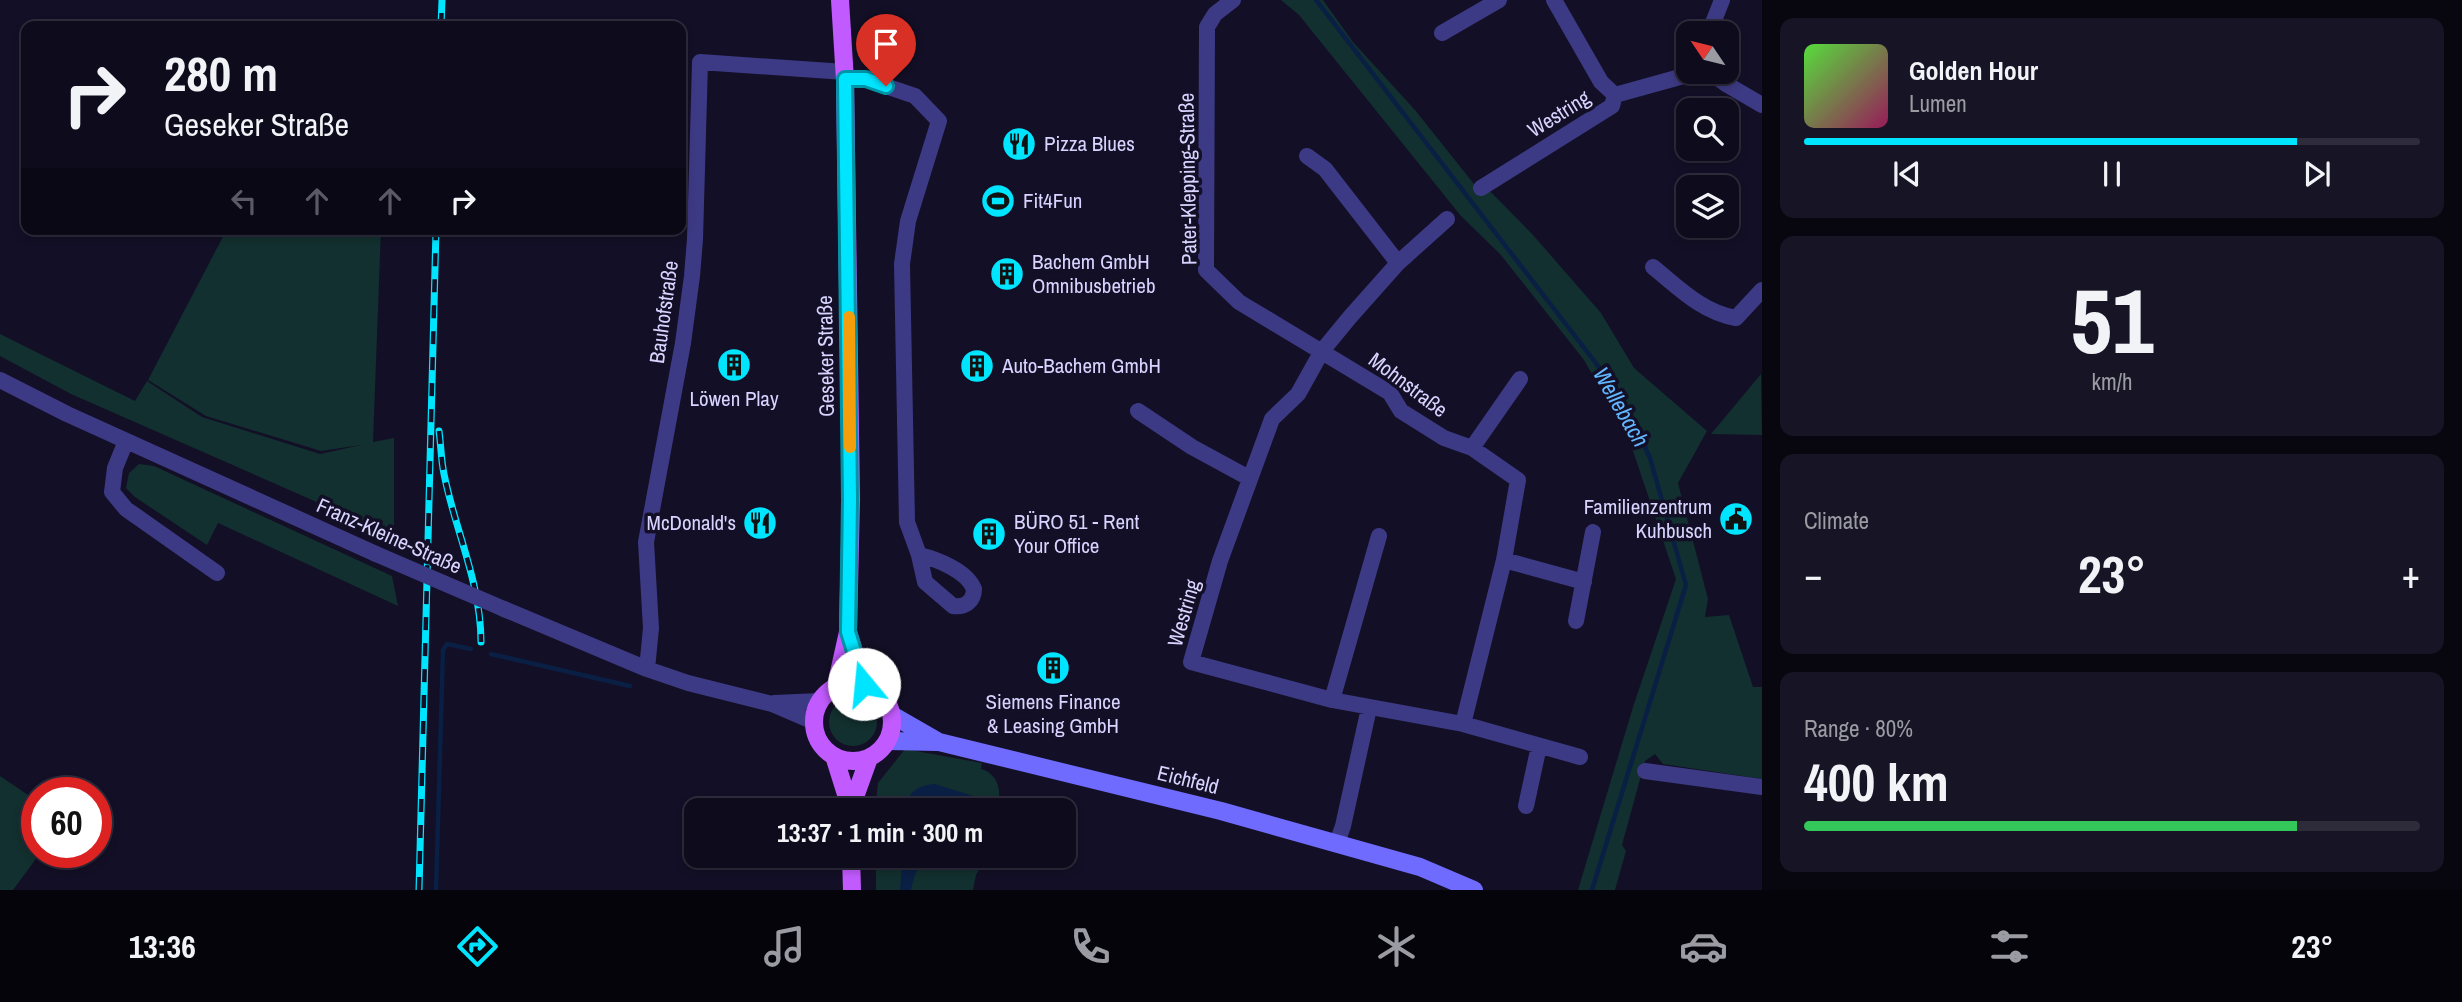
<!DOCTYPE html>
<meta charset="utf-8">
<style>
body{margin:0;font-family:"Archivo Narrow",sans-serif;background:#171425;color:#f1f3f6;height:100vh;display:flex;flex-direction:column;font-size:26px;white-space:nowrap}
*{box-sizing:border-box;margin:0}
p{font-size:23px;color:#9b9ba3}
.icon{flex:none;width:38px;height:38px;fill:none;stroke:currentColor;stroke-width:2;stroke-linecap:round;stroke-linejoin:round}
.map{position:relative;flex:1;overflow:hidden}
.details{display:flex;flex-direction:column;gap:18px;padding:18px;background:#08060f;width:700px}
.details>*{flex:none}
.banner{position:absolute;left:21px;top:21px;width:665px;height:214px;border-radius:14px;box-shadow:0 4px 10px #0003,0 0 0 2px #2e2b3b;background:#0e0b1c;color:#f1f3f6;overflow:hidden}
.needle{width:46px;rotate:305deg}
.tools{position:absolute;left:1676px;top:21px;display:grid;gap:14px}
.tools a{display:grid;place-items:center;width:63px;height:63px;border-radius:14px;background:#0e0b1c;box-shadow:0 4px 10px #0003,0 0 0 2px #2e2b3b;font-size:35px}
.speed{position:absolute;left:21px;top:777px;display:flex;gap:14px;font-size:35px;font-weight:700;text-align:center}
.speed>*{display:grid;place-content:center;width:91px;height:91px;border-radius:50%;background:#0e0b1c;box-shadow:0 4px 10px #0003,0 0 0 2px #2e2b3b;line-height:1}
.speed .limit{border:10px solid #d22;background:#fff;color:#111}
.pin{position:absolute;display:grid;place-items:center;width:60px;height:60px;color:#fff;margin:-72px -30px;border-radius:50% 50% 50% 0;rotate:-45deg;box-shadow:0 0 7px #0007}
.pin .icon{rotate:45deg}
.me{position:absolute;width:77px;margin:-38px;rotate:343deg;stroke-linejoin:round;filter:drop-shadow(0 0 5px #0008)}
.turn{display:flex;align-items:center;gap:24px;height:147px;padding:0 28px;font-size:32px}
.turn .icon{width:91px;height:91px;stroke-width:2.5}
.turn b{display:block;font-size:49px;line-height:60px}
.lanes{display:flex;align-items:center;height:66px;padding:0 28px;background:#0003;justify-content:center;gap:35px;direction:ltr}
.lanes .off{opacity:.35}
.big{font-size:52px;font-weight:800;line-height:1.1}
.details .widget{flex:1;display:flex;flex-direction:column;justify-content:center;gap:10px;min-width:0;padding:0 24px;border-radius:14px;background:#171425}
.details .dial{align-items:center;gap:0}
.dial b{font-size:91px;line-height:1}
.song{display:flex;align-items:center;gap:21px}
.cover{width:84px;height:84px;border-radius:10px;background:linear-gradient(135deg,hsl(110 70% 55%),hsl(330 70% 35%))}
.played{height:7px;border-radius:4px;background:linear-gradient(90deg,#00e5ff 80%,#2e2b3b 80%)}
.keys{display:flex;justify-content:space-around;direction:ltr}
.heat{display:flex;justify-content:space-between;align-items:center;font-size:38px;direction:ltr}
.charge{height:10px;border-radius:5px;background:linear-gradient(90deg,#34c759 80%,#2e2b3b 0)}
.trip{position:absolute;left:684px;top:798px;width:392px;height:70px;border-radius:14px;background:#0e0b1c;box-shadow:0 4px 10px #0003,0 0 0 2px #2e2b3b;font-weight:800;line-height:70px;text-align:center}
.menu{display:flex;height:112px;justify-content:space-around;align-items:center;background:#06040b;color:#9b9ba3}
.menu .icon{width:49px;height:49px}
.menu .selected{color:#00e5ff}
.menu b{font-size:32px;color:#f1f3f6}
main{display:flex;flex:1;min-height:0}
.map>svg:first-child{display:block}
</style>
<main>
<div class="map">
<svg width="1762" height="890" viewBox="0 0 1762 890">
<rect width="100%" height="100%" fill="#130f26"/>
<path fill="#12302f" d="M1281,0h42l30,42 62,68 59,74 7,-2 52,53 68,78 33,55 73,63 -29,52 30,116 -3,18 24,-2 24,72h9v92l-99,-15 -8,-10 -10,7 -23,84 4,6 -11,39h-37l55,-183 43,-128 -47,-140 -45,-79 -84,-106 -39,-38 -162,-201z
M227,229h154l-8,213 21,-4v98l-323,-142 -71,-38v-22l135,67 12,-20 55,36 118,37 41,-9 -40,6 -115,-35 -58,-36z
M1761,374l1,61 -51,-1z
M139,464l15,2 238,110 6,30 -180,-83 -11,22 -72,-48 -9,-9 3,-15z
M829 722a24 24 0 1 1 48 0a24 24 0 1 1-48 0Z
M905,749l77,14 -1,6c15,4 21,19 17,34l4,1 -2,6h-125l3,-27z
M0,776l37,25v51h4l-28,38h-13z
M876,856h111l-11,19 -3,15h-97z"/>
<path fill="#0a1f44" d="M935,784l38,12 11,14h-79c2,-18 13,-25 30,-26z
M903,856h60c-33,2 -45,-2 -52,34h-11z"/>
<g fill="none" stroke-linecap="round" stroke-linejoin="round">
<path stroke="#0a1f44" stroke-width="4.5" d="M1316,0l279,362 31,44 24,52 36,127 -94,305
M491,654l139,32
M436,890l7,-240 4,-6 24,5"/>
<path stroke="#3d3a85" stroke-width="16" d="M1233,0l-18,14 -8,13 -1,243 33,32 151,91 11,18 43,27 28,10 46,32 -14,80 -41,164
M1554,0l47,82 14,13
M1442,33l57,-33
M1709,33l13,-33
M1710,72l16,12 36,21
M845,80l20,-1 50,17 24,25 -31,100 -6,43 5,258 12,33 6,27 28,24c12,2 21,-5 21,-17 -7,-18 -37,-30 -55,-34
M1307,156l18,13 73,94
M1481,188l131,-82 3,-11 83,-23
M1447,219l-49,44 -48,54 -28,34 -24,43 -26,25 -52,142 -29,101 141,38 131,24 117,33
M1653,267c26,21 49,45 83,51l26,-28
M0,380l67,34 309,140
M1138,411l54,36 57,31
M126,441l-11,27 -3,24 14,17 91,64
M1472,448l48,-69
M1504,560l80,22
M504,609l143,60 41,14 84,21 42,18
M1576,621l17,-89
M647,669l4,-41 -5,-86 37,-199 9,-67 3,-37 5,-177 145,10
M1332,700l47,-164
M774,703l46,-2
M1645,771l117,16
M1526,806l13,-60
M1337,843l6,-17 26,-118"/>
<path stroke="#6f6bff" stroke-width="18" d="M892,715l47,27 282,69 199,56 54,23
M888,741l49,1"/>
<path stroke="#c25bff" stroke-width="18" d="M848,632l16,52
M814 722a39 39 0 1 1 78 0a39 39 0 1 1-78 0Z
M836,686l12,-54 3,-133 -6,-419 -5,-80
M834,756l17,54
M851,808l18,-50
M851,856l1,34"/>
<g stroke="#00e5ff" stroke-width="7">
<path id="rail" d="M441,26l1,-26
M439,431c2,14 2,29 5,43 11,56 37,109 37,168
M419,890l17,-661"/>
</g>
<use href="#rail" stroke="#130f26" stroke-width="4.5" stroke-dasharray="13" stroke-linecap="butt"/>
<path stroke="#3d3a85" stroke-width="16" d="M376,554l128,55"/>
</g>
<g fill="none" stroke-linecap="round" stroke-linejoin="round">
<g stroke="#0095a6" stroke-width="18">
<path id="route" d="M864,684l-16,-52 2,-133 -5,-420h21l20,7"/>
</g>
<use href="#route" stroke="#00e5ff" stroke-width="12"/>
<path stroke="#f59e0b" stroke-width="12" d="M849,317l1,130"/>
</g>
<defs>
<g id="restaurant-disc" transform="scale(1.75)"><circle r="9.5" fill="#00e5ff" stroke="#130f26"/><path d="M-5-6h1v4h1v-4h1v4h1v-4h1v5L-1.5 .5V6h-2V.5L-5-1ZM5-6V6H3V1.5H1.5Q1.5-4 5-6Z" fill="#111"/></g>
<g id="stadium-disc" transform="scale(1.75)"><circle r="9.5" fill="#00e5ff" stroke="#130f26"/><path d="M0-5a6.5 5 0 1 0 0 10a6.5 5 0 1 0 0-10ZM-3.5-1.8h7v3.6h-7Z" fill="#111"/></g>
<g id="building-disc" transform="scale(1.75)"><circle r="9.5" fill="#00e5ff" stroke="#130f26"/><path d="M-4-6H4V6H1V3H-1V6H-4ZM-2.5-4.3h1.7v1.8h-1.7ZM.8-4.3h1.7v1.8H.8ZM-2.5-1h1.7V.8h-1.7ZM.8-1h1.7V.8H.8Z" fill="#111"/></g>
<g id="civic-disc" transform="scale(1.75)"><circle r="9.5" fill="#00e5ff" stroke="#130f26"/><path d="M-.6-6.5H3V-4.5H.6V-3L4-1V1h2V6H-6V1h2V-1L-.6-3ZM-1.2 2.5V6h2.4V2.5Z" fill="#111"/></g>
</defs>
<g fill-rule="evenodd">
<use href="#restaurant-disc" x="1019" y="144"/>
<use href="#stadium-disc" x="998" y="201"/>
<use href="#building-disc" x="1007" y="274"/>
<use href="#building-disc" x="734" y="365"/>
<use href="#building-disc" x="977" y="366"/>
<use href="#civic-disc" x="1736" y="519"/>
<use href="#restaurant-disc" x="760" y="523"/>
<use href="#building-disc" x="989" y="534"/>
<use href="#building-disc" x="1053" y="668"/>
</g>
<g text-anchor="middle" stroke-width="7" stroke-linejoin="round" paint-order="stroke">
<g font-size="21" fill="#d9d4ff" stroke="#130f26">
<text transform="translate(1559 114) rotate(-32)" y="7">Westring</text>
<text transform="translate(1188 179) rotate(-91)" y="7">Pater-Klepping-Straße</text>
<text transform="translate(664 312) rotate(-82)" y="7">Bauhofstraße</text>
<text transform="translate(826 356) rotate(-91)" y="7">Geseker Straße</text>
<text transform="translate(1408 385) rotate(37)" y="7">Mohnstraße</text>
<text transform="translate(389 536) rotate(24)" y="7">Franz-Kleine-Straße</text>
<text transform="translate(1184 613) rotate(-74)" y="7">Westring</text>
<text transform="translate(1188 780) rotate(14)" y="7">Eichfeld</text>
</g>
<g font-size="21" fill="#d9d4ff" stroke="#130f26" text-anchor="start">
<text x="1044" y="151">Pizza Blues</text>
<text x="1023" y="208">Fit4Fun</text>
<text x="1032" y="269">Bachem GmbH<tspan x="1032" dy="24">Omnibusbetrieb</tspan></text>
<text x="1002" y="373">Auto-Bachem GmbH</text>
<text x="734" y="406" text-anchor="middle">Löwen Play</text>
<text x="1712" y="514" text-anchor="end">Familienzentrum<tspan x="1712" dy="24">Kuhbusch</tspan></text>
<text x="1014" y="529">BÜRO 51 - Rent<tspan x="1014" dy="24">Your Office</tspan></text>
<text x="736" y="530" text-anchor="end">McDonald's</text>
<text x="1053" y="709" text-anchor="middle">Siemens Finance<tspan x="1053" dy="24">&amp; Leasing GmbH</tspan></text>
</g>
<g font-size="23" font-style="italic" fill="#62b6ff" stroke="#130f26">
<text transform="translate(1621 407) rotate(60)" y="8">Wellebach</text>
</g>
</g>
</svg>
<div class="tools">
<a><svg class="needle" viewBox="-14 -14 28 28"><path d="M0-13l5 13h-10z" fill="#e53935"/><path d="M0 13l5-13h-10z" fill="#9b9ba3"/></svg></a>
<a><svg class="icon" aria-label="search" viewBox="0 0 24 24"><circle cx="10" cy="10" r="6"/><path d="M15 15l6 6"/></svg></a>
<a><svg class="icon" aria-label="layers" viewBox="0 0 24 24"><path d="M12 4l9 5-9 5-9-5zM3 14l9 5 9-5"/></svg></a>
</div>
<div class="speed"><div class="limit">60</div></div>
<div class="pin" style="left:886px;top:86px;background:#d93025"><svg class="icon" aria-label="arrive" viewBox="0 0 24 24"><path d="M6 21V4h12l-3 4 3 4H6"/></svg></div>
<svg class="me" style="left:864px;top:684px" viewBox="-20 -20 40 40"><circle r="19" fill="#fff"/><path d="M0-13L10 11 0 6-10 11z" fill="#00e5ff"/></svg>
<div class="trip">13:37 · 1 min · 300 m</div>
<div class="banner">
<div class="turn"><svg class="icon" aria-label="right" viewBox="0 0 24 24"><path d="M7 20v-9h11M14 6l5 5-5 5"/></svg><div><b>280 m</b>Geseker Straße</div></div>
<div class="lanes"><svg class="icon off" aria-label="left" viewBox="0 0 24 24"><path d="M17 20v-9H6M10 6l-5 5 5 5"/></svg><svg class="icon off" aria-label="ahead" viewBox="0 0 24 24"><path d="M12 20V5M6 11l6-6 6 6"/></svg><svg class="icon off" aria-label="ahead" viewBox="0 0 24 24"><path d="M12 20V5M6 11l6-6 6 6"/></svg><svg class="icon" aria-label="right" viewBox="0 0 24 24"><path d="M7 20v-9h11M14 6l5 5-5 5"/></svg></div>
</div>
</div>
<section class="details">
<div class="widget">
<div class="song"><i class="cover"></i><div><b>Golden Hour</b><p>Lumen</p></div></div>
<div class="played"></div>
<div class="keys"><svg class="icon" aria-label="previous" viewBox="0 0 24 24"><path d="M18 5L8 12l10 7zM5 5v14"/></svg><svg class="icon" aria-label="pause" viewBox="0 0 24 24"><path d="M8 5v14M16 5v14"/></svg><svg class="icon" aria-label="next" viewBox="0 0 24 24"><path d="M6 5l10 7-10 7zM19 5v14"/></svg></div>
</div>
<div class="widget dial"><b>51</b><p>km/h</p></div>
<div class="widget"><p>Climate</p>
<div class="heat"><a>−</a><b class="big">23°</b><a>+</a></div>
</div>
<div class="widget"><p>Range · 80%</p><b class="big">400 km</b><div class="charge"></div></div>
</section>
</main>
<nav class="menu">
<b>13:36</b>
<svg class="icon selected" aria-label="directions" viewBox="0 0 24 24"><path d="M12 3l9 9-9 9-9-9zM9 14v-3h6M13 9l2 2-2 2"/></svg>
<svg class="icon" aria-label="music" viewBox="0 0 24 24"><path d="M9 18V5l10-2v13"/><circle cx="6" cy="18" r="3"/><circle cx="16" cy="16" r="3"/></svg>
<svg class="icon" aria-label="phone" viewBox="0 0 24 24"><path d="M5 4h4l2 5-3 2q2 4 5 5l2-3 5 2v4C11 20 4 13 5 4z"/></svg>
<svg class="icon" aria-label="climate" viewBox="0 0 24 24"><path d="M12 3v18M4 7l16 10M4 17L20 7"/></svg>
<svg class="icon" aria-label="car" viewBox="0 0 24 24"><path d="M5 17H2v-5l4-1 3-4h7l3 4 3 1v5h-3M9 17h6M6 11h13"/><circle cx="7" cy="17" r="2"/><circle cx="17" cy="17" r="2"/></svg>
<svg class="icon" aria-label="filters" viewBox="0 0 24 24"><path d="M4 7h16M4 17h16"/><circle cx="9" cy="7" r="2"/><circle cx="15" cy="17" r="2"/></svg>
<b>23°</b>
</nav>
